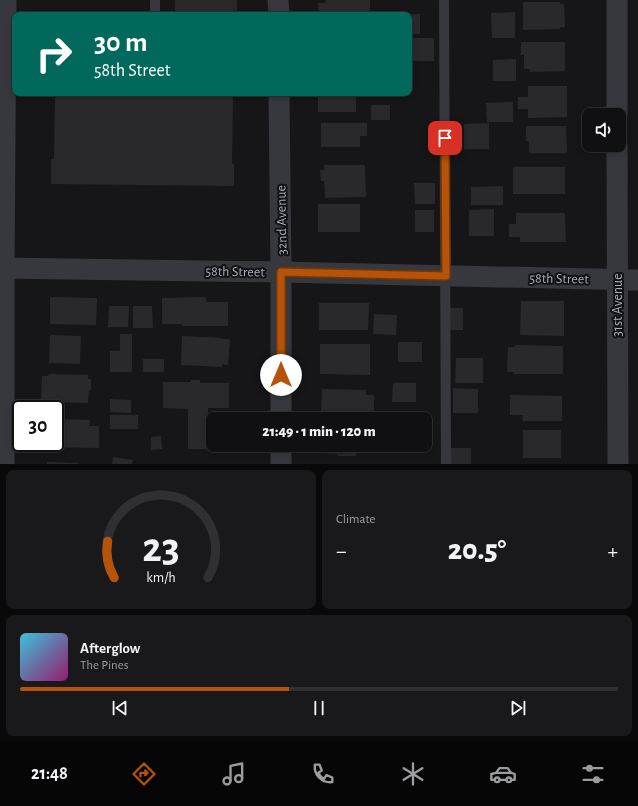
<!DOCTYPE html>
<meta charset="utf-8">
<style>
body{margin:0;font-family:"Alegreya Sans",sans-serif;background:#19191b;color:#f1f3f6;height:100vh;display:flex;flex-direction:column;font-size:15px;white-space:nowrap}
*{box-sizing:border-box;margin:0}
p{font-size:13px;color:#9c9d9f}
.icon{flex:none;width:22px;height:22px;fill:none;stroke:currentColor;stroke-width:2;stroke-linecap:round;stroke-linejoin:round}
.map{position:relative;height:464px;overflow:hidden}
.panel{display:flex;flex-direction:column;gap:6px;padding:6px;background:#09090a;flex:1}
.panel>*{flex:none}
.banner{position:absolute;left:12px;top:12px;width:400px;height:84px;border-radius:8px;box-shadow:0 2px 6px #0003,0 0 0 1px #303032;background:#00695c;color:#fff;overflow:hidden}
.buttons{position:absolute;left:582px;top:108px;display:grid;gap:8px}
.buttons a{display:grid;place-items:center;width:44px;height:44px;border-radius:8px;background:#101012;box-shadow:0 2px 6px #0003,0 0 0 1px #303032;font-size:20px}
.speed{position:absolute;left:12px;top:400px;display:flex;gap:8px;font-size:20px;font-weight:700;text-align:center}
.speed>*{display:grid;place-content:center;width:52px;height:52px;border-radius:50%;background:#101012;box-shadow:0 2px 6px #0003,0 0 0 1px #303032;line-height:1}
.speed .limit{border:2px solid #111;border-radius:6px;background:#fff;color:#111}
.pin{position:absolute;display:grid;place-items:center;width:34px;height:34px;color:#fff;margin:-17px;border-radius:8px;box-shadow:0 2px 6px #0006}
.me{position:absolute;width:44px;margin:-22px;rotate:0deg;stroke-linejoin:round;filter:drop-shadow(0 0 3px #0008)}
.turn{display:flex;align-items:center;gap:14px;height:84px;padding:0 16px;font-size:18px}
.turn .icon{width:52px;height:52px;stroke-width:2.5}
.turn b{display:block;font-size:28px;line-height:34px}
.big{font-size:30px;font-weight:800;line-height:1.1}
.panel .tile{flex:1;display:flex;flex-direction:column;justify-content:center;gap:6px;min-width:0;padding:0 14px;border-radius:8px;background:#19191b}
.panel .dial{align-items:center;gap:0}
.dial svg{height:104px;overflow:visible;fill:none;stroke:#303032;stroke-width:7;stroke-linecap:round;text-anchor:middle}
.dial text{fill:#f1f3f6;stroke:none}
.song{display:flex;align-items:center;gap:12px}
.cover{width:48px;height:48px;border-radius:6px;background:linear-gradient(135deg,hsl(190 70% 55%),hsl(320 70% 35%))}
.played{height:4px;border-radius:2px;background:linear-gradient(90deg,#b45309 45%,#303032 45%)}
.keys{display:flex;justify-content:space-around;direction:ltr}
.heat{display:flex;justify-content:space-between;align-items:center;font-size:22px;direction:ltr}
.panel .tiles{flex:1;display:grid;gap:6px;grid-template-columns:1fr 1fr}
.tile:last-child{grid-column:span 2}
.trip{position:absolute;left:206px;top:412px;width:226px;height:40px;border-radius:8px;background:#101012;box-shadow:0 2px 6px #0003,0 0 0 1px #303032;font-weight:800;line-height:40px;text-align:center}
.tab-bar{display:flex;height:64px;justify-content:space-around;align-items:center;background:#060607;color:#9c9d9f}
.tab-bar .icon{width:28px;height:28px}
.tab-bar .active{color:#b45309}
.tab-bar b{font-size:18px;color:#f1f3f6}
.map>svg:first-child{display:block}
</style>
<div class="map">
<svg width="638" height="464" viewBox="0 0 638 464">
<rect width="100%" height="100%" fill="#161618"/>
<path fill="#29292c" d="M175,0h62v15h-62z
M325,0h45v15h-51l-1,-12h8z
M523,2h37v2h4l1,23h-5v2l-37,1z
M515,12v26h-23l-1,-25z
M409,14h11v20h-11z
M410,38h24v23h-23z
M521,42h44v29l-35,1v-3h-6v-14h-3z
M516,59v22h-23v-21z
M528,86h39v31l-39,1v-9h-10v-12h10z
M55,93h118l9,1v-1h51l-1,71h2v22l-183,-2v-25h3z
M318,93h38v19h-38z
M513,102v20h-26l-1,-19z
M371,105h19v15h-19z
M321,123h46v13h-7v11h-39z
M489,123v26h-25v-25z
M526,126h40l1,27h-38v-12h-3z
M324,165h41l1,32 -41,1 -1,-17h-3l-1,-11h4z
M513,167h52v27h-52z
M414,183h21v21h-20z
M503,186v19h-32v-18z
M318,204h42v28h-42z
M494,209v27h-25v-26z
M415,210h19v22h-19z
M516,213h49l1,29h-46v-5h-11v-13h7z
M50,297l47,1 -1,27 -46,-1z
M206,297v5h22v24h-46v-2h-20v-26z
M521,301h43v35l-44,-1z
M319,303h50l-1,27h-49z
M109,306h20l-1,21h-20z
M133,306h19l1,22h-20z
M449,308h14v22h-14z
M374,314l23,1 -1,20 -23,-1z
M120,334h12v38h-22v-21h10z
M50,335l31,1 -1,28 -31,-1z
M182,336l41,2v1h7l-2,26 -6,-1v3l-41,-2z
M398,342h24v20h-24z
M320,344h50v31l-50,-1z
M515,345l48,1v28h-49v-2h-7l1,-25h7z
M456,358h27v25h-28z
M143,359h21v13h-21z
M49,374l39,1v4h3v11h-2l-1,13 -41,-1v-2h-6l1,-24h6z
M191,380h9v3h29v25h-21v15h5v22h3v4h-28v-40l-25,-1v-26h28z
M393,383h23v19h-24z
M453,388l25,1v24h-25z
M322,389l44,1v5h8v21h-48v-3h-5z
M510,395l52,1v25h-40l1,-6h-13z
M110,399l21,1v13l-21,-1z
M110,415h28v14h-28z
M55,419l35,1 -1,6h10v22l-52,-1v-4h8z
M523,430h38v28h-38z
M161,436l1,13 -11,1v-13z
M321,445h52v8h-17v3h-18v-2l-17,-1z
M451,448h20v16h-21z
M113,457l20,3 -1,4h-20z
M47,462l32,1v1h-32z"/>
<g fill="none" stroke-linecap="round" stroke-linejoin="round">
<path stroke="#37383d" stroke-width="10" d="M444,0l2,464
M155,15v-15"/>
<path stroke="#37383d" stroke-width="21" d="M278,0l1,15
M617,0v115
M279,93l2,179v147
M617,145l1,319
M0,268l281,4 357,8
M4,464v-196l2,-268
M281,464v-19"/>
</g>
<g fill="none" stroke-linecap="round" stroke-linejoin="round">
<g stroke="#753606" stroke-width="10">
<path id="route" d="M281,375v-103l165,4 -1,-138"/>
</g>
<use href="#route" stroke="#b45309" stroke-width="7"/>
</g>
<g text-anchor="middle" stroke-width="4" stroke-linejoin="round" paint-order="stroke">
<g font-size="14" fill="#a8adb8" stroke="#111113">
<text transform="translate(281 220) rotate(-91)" y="5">32nd Avenue</text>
<text transform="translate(235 271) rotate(1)" y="5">58th Street</text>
<text transform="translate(559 278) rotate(1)" y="5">58th Street</text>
<text transform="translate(617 305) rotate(-90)" y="5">31st Avenue</text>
</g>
</g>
</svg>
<div class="buttons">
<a><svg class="icon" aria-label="sound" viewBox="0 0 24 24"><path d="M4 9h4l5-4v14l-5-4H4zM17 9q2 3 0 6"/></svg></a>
</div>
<div class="speed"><div class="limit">30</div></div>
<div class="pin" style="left:445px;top:138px;background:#d93025"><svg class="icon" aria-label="arrive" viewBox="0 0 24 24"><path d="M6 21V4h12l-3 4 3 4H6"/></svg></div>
<svg class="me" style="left:281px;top:375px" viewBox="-20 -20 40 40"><circle r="19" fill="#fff"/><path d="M0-13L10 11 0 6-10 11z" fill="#b45309"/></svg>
<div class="trip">21:49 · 1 min · 120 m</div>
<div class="banner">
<div class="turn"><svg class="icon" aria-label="right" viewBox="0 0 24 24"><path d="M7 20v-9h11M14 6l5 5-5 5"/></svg><div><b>30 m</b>58th Street</div></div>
</div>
</div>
<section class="panel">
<div class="tiles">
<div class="tile dial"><svg viewBox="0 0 100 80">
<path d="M14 69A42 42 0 1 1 86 69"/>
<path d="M14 69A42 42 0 0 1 9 41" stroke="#b45309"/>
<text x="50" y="56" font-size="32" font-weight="700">23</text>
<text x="50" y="72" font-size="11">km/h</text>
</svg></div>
<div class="tile"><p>Climate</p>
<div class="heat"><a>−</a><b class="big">20.5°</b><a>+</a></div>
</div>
<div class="tile">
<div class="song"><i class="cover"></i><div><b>Afterglow</b><p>The Pines</p></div></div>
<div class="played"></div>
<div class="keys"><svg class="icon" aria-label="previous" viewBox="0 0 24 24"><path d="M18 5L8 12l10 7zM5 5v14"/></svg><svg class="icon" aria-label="pause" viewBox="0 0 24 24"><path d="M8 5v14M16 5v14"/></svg><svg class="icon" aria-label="next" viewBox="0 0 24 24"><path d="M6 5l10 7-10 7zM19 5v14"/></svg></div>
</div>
</div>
</section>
<nav class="tab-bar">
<b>21:48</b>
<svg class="icon active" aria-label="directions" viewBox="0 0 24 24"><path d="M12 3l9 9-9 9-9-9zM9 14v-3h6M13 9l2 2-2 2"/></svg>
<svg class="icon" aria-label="music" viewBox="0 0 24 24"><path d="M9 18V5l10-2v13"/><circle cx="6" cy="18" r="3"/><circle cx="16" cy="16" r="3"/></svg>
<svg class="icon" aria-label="phone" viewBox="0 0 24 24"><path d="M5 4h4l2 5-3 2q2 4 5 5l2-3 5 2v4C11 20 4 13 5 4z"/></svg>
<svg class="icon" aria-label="climate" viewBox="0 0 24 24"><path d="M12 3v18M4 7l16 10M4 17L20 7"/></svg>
<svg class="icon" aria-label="car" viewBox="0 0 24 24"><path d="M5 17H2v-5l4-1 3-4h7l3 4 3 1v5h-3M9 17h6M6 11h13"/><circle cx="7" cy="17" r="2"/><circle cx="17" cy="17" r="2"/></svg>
<svg class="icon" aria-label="filters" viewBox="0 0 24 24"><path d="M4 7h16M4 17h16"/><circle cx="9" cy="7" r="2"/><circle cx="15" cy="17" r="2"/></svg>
</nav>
